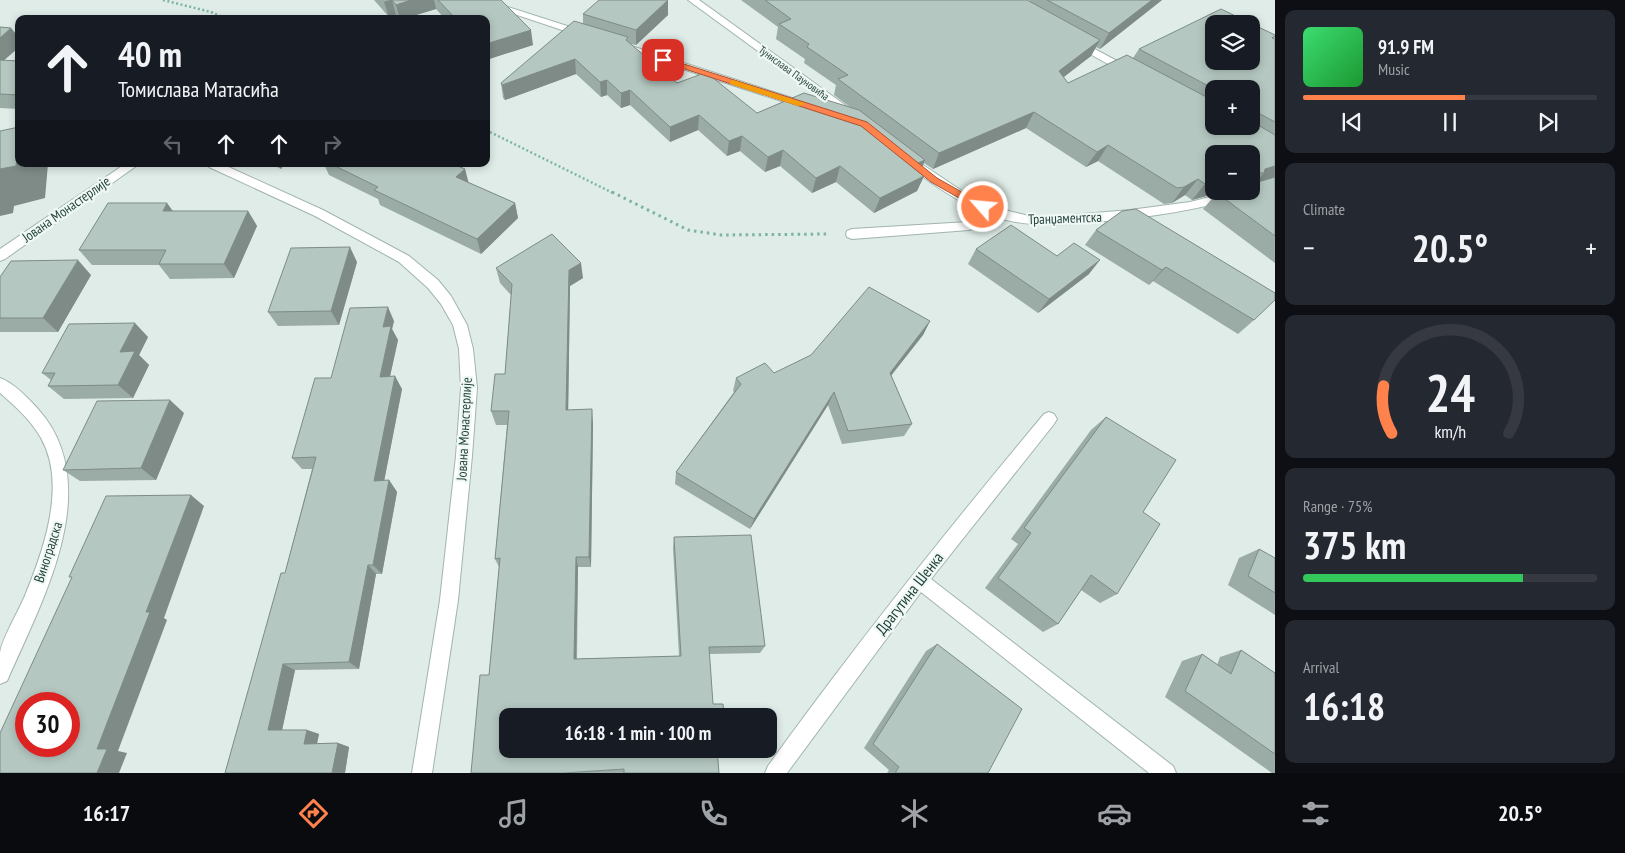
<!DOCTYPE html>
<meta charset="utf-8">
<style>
body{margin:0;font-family:"PT Sans Narrow",sans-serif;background:#242831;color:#f1f3f6;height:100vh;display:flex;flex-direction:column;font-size:19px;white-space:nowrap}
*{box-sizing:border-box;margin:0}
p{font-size:16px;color:#9ea1a6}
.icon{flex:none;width:28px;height:28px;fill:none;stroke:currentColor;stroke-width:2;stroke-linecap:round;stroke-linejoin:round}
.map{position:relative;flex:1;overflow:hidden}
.panel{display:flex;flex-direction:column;gap:10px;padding:10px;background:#0d0f14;width:350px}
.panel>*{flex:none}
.banner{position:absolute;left:15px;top:15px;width:475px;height:152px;border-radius:10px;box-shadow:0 2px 8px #0003;background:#171b24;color:#f1f3f6;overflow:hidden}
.tools{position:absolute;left:1205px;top:15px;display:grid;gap:10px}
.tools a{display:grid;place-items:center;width:55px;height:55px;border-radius:10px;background:#171b24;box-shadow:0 2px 8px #0003;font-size:25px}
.speed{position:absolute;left:15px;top:692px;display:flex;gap:10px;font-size:25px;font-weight:700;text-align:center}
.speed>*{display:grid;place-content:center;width:65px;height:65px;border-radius:50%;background:#171b24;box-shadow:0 2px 8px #0003;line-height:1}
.speed .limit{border:8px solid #d22;background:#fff;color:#111}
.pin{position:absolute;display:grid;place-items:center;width:42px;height:42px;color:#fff;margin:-21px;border-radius:10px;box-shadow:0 2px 8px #0006}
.me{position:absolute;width:55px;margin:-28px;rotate:297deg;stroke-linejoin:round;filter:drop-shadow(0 0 4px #0008)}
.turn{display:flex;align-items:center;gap:18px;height:105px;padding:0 20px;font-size:22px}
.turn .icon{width:65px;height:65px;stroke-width:2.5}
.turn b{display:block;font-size:35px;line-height:42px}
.lanes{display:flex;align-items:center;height:48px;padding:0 20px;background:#0003;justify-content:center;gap:25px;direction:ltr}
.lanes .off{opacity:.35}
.big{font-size:38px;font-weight:700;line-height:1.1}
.panel .tile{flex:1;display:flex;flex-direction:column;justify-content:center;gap:8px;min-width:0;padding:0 18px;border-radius:10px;background:#242831}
.panel .dial{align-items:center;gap:0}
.dial svg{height:130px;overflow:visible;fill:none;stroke:#363941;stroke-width:7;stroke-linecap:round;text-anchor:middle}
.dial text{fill:#f1f3f6;stroke:none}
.song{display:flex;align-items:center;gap:15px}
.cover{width:60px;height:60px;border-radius:8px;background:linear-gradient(135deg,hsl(140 70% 55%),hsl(130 70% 35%))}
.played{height:5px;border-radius:2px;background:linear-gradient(90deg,#ff814b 55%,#363941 55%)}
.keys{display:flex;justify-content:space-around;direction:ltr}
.heat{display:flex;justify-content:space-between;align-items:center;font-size:28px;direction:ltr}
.charge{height:8px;border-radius:4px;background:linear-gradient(90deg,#34c759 75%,#363941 0)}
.trip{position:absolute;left:499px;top:708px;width:278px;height:50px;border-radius:10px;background:#171b24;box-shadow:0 2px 8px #0003;font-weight:700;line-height:50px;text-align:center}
.dock{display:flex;height:80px;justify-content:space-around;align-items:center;background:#090b0e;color:#9ea1a6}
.dock .icon{width:35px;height:35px}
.dock .current{color:#ff814b}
.dock b{font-size:22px;color:#f1f3f6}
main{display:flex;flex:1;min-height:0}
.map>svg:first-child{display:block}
</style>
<main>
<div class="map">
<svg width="1275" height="773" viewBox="0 0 1275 773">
<rect width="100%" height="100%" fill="#dfece7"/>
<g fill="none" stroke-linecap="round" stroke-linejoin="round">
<g stroke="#a1b4af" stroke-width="2">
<path id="street" d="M472,0h14l100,32 2,2 -5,3z
M688,0h11l157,113 2,2 -2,2h-8z
M1076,39l56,30 1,2 -5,3 -4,-1 -52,-29 -1,-2z
M622,43l189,61 1,2 -5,3 -4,-1 -185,-60 -1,-2z
M905,153l66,44 29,12 29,7h30l71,-6 60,-8 44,-11h17v-3l4,3 -2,3c-52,15 -104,24 -158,28 -34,3 -66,6 -99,-5l-7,6 -20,7 -117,9 -5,-2 -1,-3 1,-3 5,-2 116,-7 17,-9c-31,-13 -58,-32 -84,-53l-2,-3z
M125,164h14l-134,95 -5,2v-12z
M207,164h15l101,46 86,46 29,24 13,16 16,29 6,24 4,39 -5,68 -14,144 -26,173h-20l28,-173 16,-144 5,-68 -2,-39 -6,-24 -12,-21 -13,-16 -29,-26 -84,-46 -106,-49z
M0,378c14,5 28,20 38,31 69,77 3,194 -31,272l-7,3c0,-10 0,-21 0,-31 2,-15 20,-44 26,-60 18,-44 41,-109 15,-155 -10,-18 -26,-32 -41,-45z
M1049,412l5,2 3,5 -3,5 -123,155 242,187 3,7h-27l-228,-181 -134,181h-22l3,-7c87,-121 180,-237 276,-352z"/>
</g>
<path stroke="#7cb3a5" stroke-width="2.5" stroke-dasharray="2 2.5" stroke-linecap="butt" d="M163,0l48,12 16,7
M486,130l129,64"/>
<path stroke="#7cb3a5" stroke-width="3" stroke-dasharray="2.5 4" stroke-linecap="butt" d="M612,192l76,38 33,5 108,-1"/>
<use href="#street" fill="#fff" fill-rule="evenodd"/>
</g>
<path fill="#9baba5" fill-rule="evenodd" d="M374,0h127l32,45 -47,15v-41h-41l-9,-10 -33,10h-4l-3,-4 -7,2z
M741,0h286l2,1 1,-1h132l-62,49 -4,-2 -5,9 -28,21 5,6 65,-25 6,-9 136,-14v2l-1,2h1v224l-72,-54 14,-16 -25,7 -7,-5 -13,8 -8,1 -66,-43 -12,6 -60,-39 -93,41 -9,-6 -4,10 4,3 -7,15 -43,22 -38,-31 -24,11 -32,-27 -15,6 -25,-21 -13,5 -29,-26 -28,12 -40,-37 -9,3 -14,-13 -6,2 -25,-23 -71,26 -2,-2 -2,-15 82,-60v-9l85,1 -32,30 -6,-1 47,39 80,30 93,-6 -16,-12 2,-10 -32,-22 1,-4 -29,-20 2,-12zM1214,89h37v37h-37zM1251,154v37h-37z
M0,27l11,1 8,10v9l-15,13 15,1v48l-19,-1z
M271,164h13l-3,5z
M324,164h129l15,18 47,21 3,15 -37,36 -101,-49 -2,-6 -49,-24z
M173,211h75l9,15 -23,52 -64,1 -11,-14h-67l-13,-15z
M1122,211l132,109 -16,14 -85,-53 -4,4 -64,-40 11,-15z
M976,249l81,7 32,18 -51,39 -70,-49z
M357,262l-18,63 -61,1 -10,-14z
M496,268l87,10 -13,8 -2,124 25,13 -2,144h-13l-1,92 102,-3 -6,-108 1,-11 91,109 -5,7 -51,1 -201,62 209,33 -93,24h-153l18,-98 10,-108 -4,-8 12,-134h-11l-5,-14 14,-37 6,-79 -11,-12z
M91,275l-33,57h-58v-55z
M394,321l-2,8 6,11 -8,36 12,13 -18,92 5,-1 8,12 -15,82h-6l-17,95 -64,1 -13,60h25l12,4 -2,9h21l11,4 -4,26h-120l60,-200 27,-104h-10l-10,-11 39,-80z
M930,321l-7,14 -32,40 21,49 -8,12 -62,8 -14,-39 -78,124 -75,-45 1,-12 58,-80 -1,-1 3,-13 38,-5z
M148,337l-9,18 10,10 -16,33 -69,1 -16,-13 3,-6 -9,-7z
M184,413l-28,67 -76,1 -17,-11z
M1106,417l37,95 -26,82 -17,9 -19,-13 -23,34 -15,8 -58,-44 33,-44 -7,-5 80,-109z
M1259,549l16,9v57l-47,-30 11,-27z
M937,644l51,129h-101l2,-3 -25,-22 62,-97z
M1241,650l34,23v100h-3l-107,-76 17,-36 20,-7 15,11 3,-8z"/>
<path fill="#7e8b86" d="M390,0h2l4,15 -7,2 -5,-15z
M411,0h23l2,9 -33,10h-3l-4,-14z
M668,0v15l-32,30v-15z
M1152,0h10l-62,49 9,-16z
M11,28l8,10v9l-19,17v-26z
M531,30l2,15 -47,15v-16z
M1100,40l-9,16 -40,31 8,-16z
M575,59l1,15 -71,26 -3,-15z
M607,80v15l-6,2 -1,-15z
M630,90v15l-9,3v-15z
M1034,112l-8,16 -93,41 6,-16z
M699,115l-1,15 -28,12v-15z
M742,136l-2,15 -13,5 2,-15z
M19,143v21h29l-3,34 -31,8 -1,7 -13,3v-47z
M1108,145l-10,16 -12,6 11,-15z
M783,150l-3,16 -15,6 3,-15z
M925,160l-6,15 -8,-9z
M278,164h6l-3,5z
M840,166l-4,16 -24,11 4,-15z
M1275,166v12l-21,6 10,-11 1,-4z
M465,169l4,15 -13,-7z
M924,176l-7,15 -43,22 6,-15z
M1198,179l-13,16 -13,8 12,-16z
M1214,182v9h11l-33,9 13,-16z
M167,203l11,15 -15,-7z
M515,203l3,15 -37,36 -4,-15z
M248,211l9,15 -23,52 -10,-14z
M350,247l7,15 -18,63 -8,-14z
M78,260l13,15 -33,57 -15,-14z
M1100,260l-11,14 -51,39 11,-14z
M581,263l2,15 -13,8 -2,137 -2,-13 3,-140z
M1166,267l-13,14 -4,4 13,-15z
M388,307l6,14 -2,8 6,11 -11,50 -7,-13 3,-50z
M930,321l-7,14 -40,51 7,-13z
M135,323l13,14 -9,18 10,10 -16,33 -15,-13 2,-33z
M395,376l7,13 -20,103 -8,-11z
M834,392l-6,13 -78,124 4,-10z
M170,400l14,13 -28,67 -15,-12z
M592,409l1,14 -2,144 -2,-10z
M389,480l8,12 -15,82 -9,-9z
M191,495l13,11 -40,112 3,2 -49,131 9,2 -8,20h-22v-24l49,-137z
M576,557l2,10 -2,99 -2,-7z
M368,565l8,9 -17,95 -10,-7z
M283,664l12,6 -14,65 -13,-5z
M307,730l12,4 -3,14 -12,-4z
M338,743l11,4 -4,26h-13z"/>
<path fill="#b4c7c0" stroke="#7e8b86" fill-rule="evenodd" d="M392,0h19l-15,5z
M438,0h63l30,30 -45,14v-25h-30z
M599,0h69l-32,30 -53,-16z
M765,0h262l73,40 -41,31 9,12 59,-28 87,46v25h37v-5l24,14v31l-10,3 -1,4h-13v-19h-37v28l-9,2 -7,-5 -14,8 -7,1 -69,-43 -11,7 -63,-40 -95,41 -101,-74 10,-4 -41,-28 2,-3 -30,-20 12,-5z
M1047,0h105l-43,33z
M1221,9l54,26v1l-3,2 3,1v83l-24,-13v-20h-37l-75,-40zM1214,24h37v37h-37z
M574,21l54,16 -2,3 51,43 22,-8 4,-5 54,43 47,-20 55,17 66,50 -14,6 13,10 -44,22 -40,-32 -24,12 -33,-28 -15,7 -26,-21 -13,5 -30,-26 -29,12 -40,-37 -9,3 -14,-13 -7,2 -25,-23 -73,26 -1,-2z
M0,27l11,1 -11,10z
M0,60l19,1v34l-19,-1z
M19,127v16l-3,23 -16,3v-38z
M331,164h122l12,5 -9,8 59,26 -38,36 -103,-49 4,-3z
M1275,177v59l-58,-43 6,-2h28v-7z
M108,203h59l-4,8h85l-24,53h-65l7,-14h-87z
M1136,209l139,84v7l-21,20 -88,-53 -4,3 -66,-40 26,-19z
M1011,225l46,31 17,-13 26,17 -51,39 -73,-50z
M552,234l29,29 -12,7 -3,140 26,-1 -3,148h-13l-2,102 107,-3 -7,-119 77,-2 14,111 -56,1 4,57h10l1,12h-216v33h209l2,24h-95v-4l-60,4h-93l9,-98h9l11,-117 -5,1 14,-148h-18l4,-37h10l7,-90 -16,-16z
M350,247l-19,64 -63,1 23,-64z
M78,260l-35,58h-43v-41l11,-16z
M869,287l61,34 -40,52 22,51 -64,7 -14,-39 -80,127 -78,-47 65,-88 -5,-6 29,-15 9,10 37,-18z
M388,307l-5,20 8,-1 -11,51 15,-1 -21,105 15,-1 -16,85h-5l-19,97 -66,2 -15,66h39l-3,14 34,-1 -6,30h-107l56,-200h4l31,-116 -24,1 23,-80h16l19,-70z
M135,323l-15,29 15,-1 -17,34 -70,1 7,-13h-13l27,-49z
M170,400l-29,68 -78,2 34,-69z
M1106,417l70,43 -33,52 17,12 -43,70 -26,-19 -33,49 -60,-46 33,-45 -7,-5z
M191,495l-45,117h4l-53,137h10l-10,24h-97v-40l72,-156h-3l37,-81zM26,704h43v42h-43z
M1259,549l16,9v35l-27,-17z
M937,644l85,65 -34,64h-93l4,-6 -26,-23z
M1241,650l34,23v81l-90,-63 17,-37 29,20z"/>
<path fill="#ff814b" stroke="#a65431" d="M660,58h5l202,64 70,56 51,29 -5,4 -3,-1 -49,-28 -70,-56 -201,-65z"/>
<path fill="#f59e0b" d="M733,80l71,23 1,1 -7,2 -68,-22v-3z"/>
<g text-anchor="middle" stroke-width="4.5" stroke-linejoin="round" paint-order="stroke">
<g font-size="11" fill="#1e3e37" stroke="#f0f8f5">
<text transform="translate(794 73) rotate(36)" y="4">Тунислава Пауновића</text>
</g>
<g font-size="14" fill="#1e3e37" stroke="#f0f8f5">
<text transform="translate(66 209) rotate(-35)" y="5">Јована Монастерлије</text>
<text transform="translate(1065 218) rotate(-2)" y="5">Транџаментска</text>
<text transform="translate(464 429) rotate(-87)" y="5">Јована Монастерлије</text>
<text transform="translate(48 552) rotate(-72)" y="5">Виноградска</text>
</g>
<g font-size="16" fill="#1e3e37" stroke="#f0f8f5">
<text transform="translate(909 593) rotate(-52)" y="6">Драгутина Шенка</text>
</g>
</g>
</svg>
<div class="tools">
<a><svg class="icon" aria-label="layers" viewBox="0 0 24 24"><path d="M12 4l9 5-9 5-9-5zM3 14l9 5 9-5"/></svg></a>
<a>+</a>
<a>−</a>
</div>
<div class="speed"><div class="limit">30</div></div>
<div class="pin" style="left:663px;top:60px;background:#d93025"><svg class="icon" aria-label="arrive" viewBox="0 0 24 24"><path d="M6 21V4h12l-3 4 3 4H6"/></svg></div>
<svg class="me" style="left:983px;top:207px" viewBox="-20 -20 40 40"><circle r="17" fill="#ff814b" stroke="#fff" stroke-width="3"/><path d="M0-11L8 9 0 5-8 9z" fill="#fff"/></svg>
<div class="trip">16:18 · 1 min · 100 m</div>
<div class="banner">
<div class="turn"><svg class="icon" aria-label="ahead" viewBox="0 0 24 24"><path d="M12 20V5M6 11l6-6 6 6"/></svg><div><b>40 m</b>Томислава Матасића</div></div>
<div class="lanes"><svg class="icon off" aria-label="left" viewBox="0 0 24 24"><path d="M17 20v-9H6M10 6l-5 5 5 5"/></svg><svg class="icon" aria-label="ahead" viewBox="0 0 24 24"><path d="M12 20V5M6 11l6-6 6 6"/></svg><svg class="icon" aria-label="ahead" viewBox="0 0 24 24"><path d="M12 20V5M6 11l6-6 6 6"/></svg><svg class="icon off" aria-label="right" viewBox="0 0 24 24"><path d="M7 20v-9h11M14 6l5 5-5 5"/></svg></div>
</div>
</div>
<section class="panel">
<div class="tile">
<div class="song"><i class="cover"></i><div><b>91.9 FM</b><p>Music</p></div></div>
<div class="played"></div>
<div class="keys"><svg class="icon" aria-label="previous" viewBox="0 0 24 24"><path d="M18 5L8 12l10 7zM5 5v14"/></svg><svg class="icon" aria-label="pause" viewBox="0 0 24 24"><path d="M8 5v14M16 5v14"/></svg><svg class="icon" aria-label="next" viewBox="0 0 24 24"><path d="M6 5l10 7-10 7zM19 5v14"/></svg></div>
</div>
<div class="tile"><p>Climate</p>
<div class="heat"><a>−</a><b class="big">20.5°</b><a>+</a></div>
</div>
<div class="tile dial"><svg viewBox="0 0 100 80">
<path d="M14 69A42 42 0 1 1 86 69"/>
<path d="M14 69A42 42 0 0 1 9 40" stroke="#ff814b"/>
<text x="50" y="56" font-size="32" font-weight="700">24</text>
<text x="50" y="72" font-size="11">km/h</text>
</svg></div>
<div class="tile"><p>Range · 75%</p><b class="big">375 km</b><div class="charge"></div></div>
<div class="tile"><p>Arrival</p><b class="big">16:18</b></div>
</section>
</main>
<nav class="dock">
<b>16:17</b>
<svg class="icon current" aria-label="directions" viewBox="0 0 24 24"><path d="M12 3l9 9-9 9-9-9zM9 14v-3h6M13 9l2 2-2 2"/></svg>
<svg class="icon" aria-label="music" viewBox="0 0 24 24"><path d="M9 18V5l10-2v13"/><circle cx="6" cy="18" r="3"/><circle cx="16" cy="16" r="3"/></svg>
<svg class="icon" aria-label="phone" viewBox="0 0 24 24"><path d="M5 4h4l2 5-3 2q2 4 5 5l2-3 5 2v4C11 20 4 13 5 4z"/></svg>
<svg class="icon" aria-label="climate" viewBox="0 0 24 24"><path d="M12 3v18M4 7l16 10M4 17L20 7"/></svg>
<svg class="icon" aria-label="car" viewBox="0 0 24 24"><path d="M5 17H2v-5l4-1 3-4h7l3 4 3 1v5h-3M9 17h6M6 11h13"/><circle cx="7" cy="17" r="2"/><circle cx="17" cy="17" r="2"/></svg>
<svg class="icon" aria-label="filters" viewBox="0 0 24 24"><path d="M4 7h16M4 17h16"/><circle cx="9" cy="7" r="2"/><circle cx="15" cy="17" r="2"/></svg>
<b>20.5°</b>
</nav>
